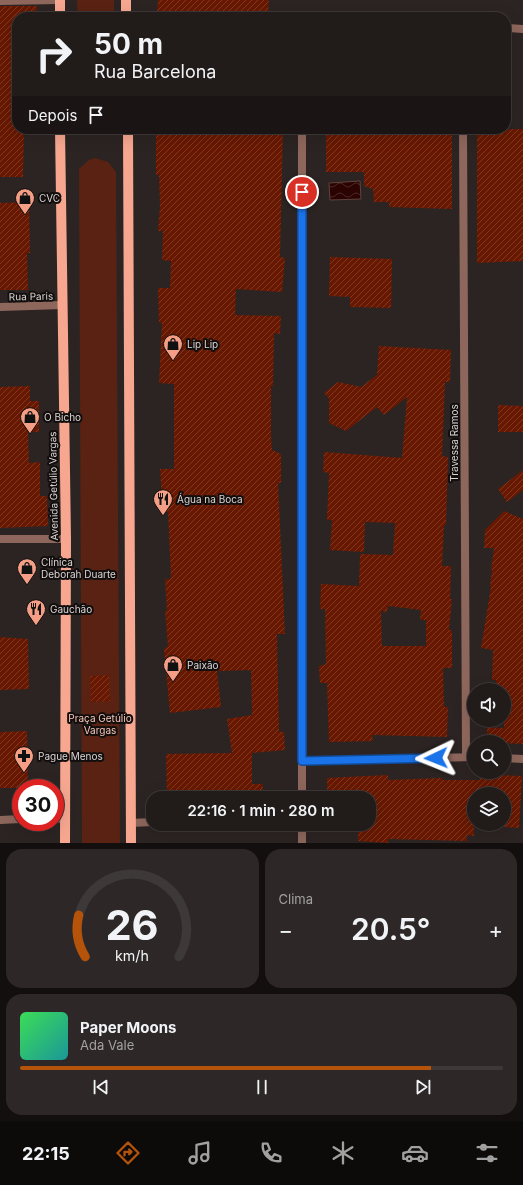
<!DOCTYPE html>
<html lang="pt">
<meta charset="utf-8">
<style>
body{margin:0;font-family:Inter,sans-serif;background:#2d2827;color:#f1f3f6;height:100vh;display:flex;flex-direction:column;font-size:15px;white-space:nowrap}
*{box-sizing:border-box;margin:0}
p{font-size:13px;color:#a2a1a2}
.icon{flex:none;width:22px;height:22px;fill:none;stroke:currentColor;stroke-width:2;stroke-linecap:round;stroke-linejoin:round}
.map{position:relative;height:843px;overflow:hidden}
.side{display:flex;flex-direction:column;gap:6px;padding:6px;background:#120f0e;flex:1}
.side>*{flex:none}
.banner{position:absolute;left:12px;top:12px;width:499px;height:122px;border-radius:16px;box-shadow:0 4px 16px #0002,0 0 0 1px #3e3939;background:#211b1a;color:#f1f3f6;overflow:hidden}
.controls{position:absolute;left:467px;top:683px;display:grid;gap:8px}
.controls a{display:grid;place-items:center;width:44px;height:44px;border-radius:50%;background:#211b1a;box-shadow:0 4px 16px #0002,0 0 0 1px #3e3939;font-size:20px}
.speed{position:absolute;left:12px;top:779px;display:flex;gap:8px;font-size:20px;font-weight:700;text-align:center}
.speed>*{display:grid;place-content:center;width:52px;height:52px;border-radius:50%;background:#211b1a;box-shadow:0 4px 16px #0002,0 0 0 1px #3e3939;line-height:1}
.speed .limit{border:6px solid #d22;background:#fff;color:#111}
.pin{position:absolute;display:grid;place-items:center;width:34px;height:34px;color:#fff;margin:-17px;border:2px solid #fff;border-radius:50%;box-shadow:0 1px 4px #0007}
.me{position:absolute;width:44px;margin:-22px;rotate:268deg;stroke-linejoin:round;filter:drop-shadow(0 0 3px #0008)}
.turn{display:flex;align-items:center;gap:14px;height:84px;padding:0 16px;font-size:18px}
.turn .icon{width:52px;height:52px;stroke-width:2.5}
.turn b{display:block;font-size:28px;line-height:34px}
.then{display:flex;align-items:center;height:38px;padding:0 16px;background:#0003;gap:8px;font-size:15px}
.big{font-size:30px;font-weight:600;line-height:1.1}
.side .tile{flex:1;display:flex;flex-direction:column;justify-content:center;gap:6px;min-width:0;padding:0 14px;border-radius:16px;background:#2d2827}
.side .dial{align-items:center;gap:0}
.dial svg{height:104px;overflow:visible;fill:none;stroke:#3e3939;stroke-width:7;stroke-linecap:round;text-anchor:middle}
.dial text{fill:#f1f3f6;stroke:none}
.song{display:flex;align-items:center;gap:12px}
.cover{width:48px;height:48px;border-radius:6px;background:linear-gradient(135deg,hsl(130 70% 55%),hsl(180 70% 35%))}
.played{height:4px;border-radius:2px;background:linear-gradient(90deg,#b45309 85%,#3e3939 85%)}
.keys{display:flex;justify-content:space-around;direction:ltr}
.heat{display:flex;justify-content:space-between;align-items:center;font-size:22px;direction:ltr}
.side .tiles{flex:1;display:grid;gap:6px;grid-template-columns:1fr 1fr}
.tile:last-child{grid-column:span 2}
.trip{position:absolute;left:146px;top:791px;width:230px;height:40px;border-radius:16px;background:#211b1a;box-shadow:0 4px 16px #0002,0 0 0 1px #3e3939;font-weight:600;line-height:40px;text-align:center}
.dock{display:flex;height:64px;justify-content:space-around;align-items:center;background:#0d0b0a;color:#a2a1a2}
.dock .icon{width:28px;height:28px}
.dock .on{color:#b45309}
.dock b{font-size:18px;color:#f1f3f6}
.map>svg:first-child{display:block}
</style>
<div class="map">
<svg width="523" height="843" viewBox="0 0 523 843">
<defs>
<pattern id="water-waves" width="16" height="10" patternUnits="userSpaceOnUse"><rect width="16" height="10" fill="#2b0300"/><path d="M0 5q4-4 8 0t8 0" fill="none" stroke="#492724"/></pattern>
<pattern id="building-hatch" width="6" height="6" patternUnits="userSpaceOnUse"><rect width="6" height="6" fill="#681800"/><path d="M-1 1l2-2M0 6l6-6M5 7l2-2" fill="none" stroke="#7d3924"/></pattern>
</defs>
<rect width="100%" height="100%" fill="#2c2422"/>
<path fill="#5a2212" d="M77,0h37v17h-36z
M95,158l13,4 8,10 4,671h-38l-3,-674 10,-9z"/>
<path fill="url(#water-waves)" stroke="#604240" d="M360,181l1,18 -31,1 -1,-17z"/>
<path fill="url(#building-hatch)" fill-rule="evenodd" d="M158,0h111l-1,14 -20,-2h-30l-1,3 -60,-2z
M0,6h37v11h-20v112h7l-1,48h-23z
M156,129h127l-3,128 5,1 -3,34 -46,-3 -1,26 46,1 -1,18 -6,-1 -1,53h-2v50l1,14 9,4v29h-3l7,151h-8l2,98h5l1,18 -33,3v31h11l-1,14h-95l-1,-44 66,-1 -5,-34 25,-4 -1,-45 -34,1 4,36 -51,6 -6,-64 4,-3 -3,-35 2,-1 -2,-31h6l-3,-67h-5l-3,-43h14v-85l-15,-1 3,-60h-3l-1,-35h12l1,-27 -9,-1 1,-29h-5l2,-25 -1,-31h-3z
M326,129h60v3l66,-2v79l-63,-2v-5h-15l-1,-13 -9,-3v-14h-38z
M523,129v132l-46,2v-133z
M29,202l1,51h-3l1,37h-28v-87z
M330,257l62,2 -1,49 -41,-1v-10l-21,-1z
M379,346l72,4 -1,32h-5l-3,74 6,1 -2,68h-2l-2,41h9l-1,33h2l-3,31h3v38h-9l1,39h4l-1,30 -75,-2 1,6 -44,1 -2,-59h-7l-1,-17 7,-2 -1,-55h-5l1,-25 38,2 1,-32 33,1 2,-32 -30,-1 -1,30 -34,-2 2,-30h-5l2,-47 -6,-1 1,-20 78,6 5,-61 -23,18 -7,-8 -31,24 -17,-8v-25l-5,-5 14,-11 23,5 16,-12zM388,606l33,4 -1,10h6v26h-44l-1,-35 6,1z
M30,386v15h9v31h-11l1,31 11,-1v34h7l1,30 -48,2v-141z
M498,405l25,1v26h-25z
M523,470v20l-16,12 -9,-13z
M504,511l19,8v225l-36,-2v-15l17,1v-38h-8v-10h-4l1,-30 -12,-2 10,-61 -1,-1 2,-16 -1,-1 3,-21h-10l1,-18z
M0,637l28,2 1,50 -29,1z
M109,675l1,26 -19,1 -1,-26z
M27,731l1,57h-28v-56z
M388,775v5l54,-2v2h38v-3h15v-2l27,1 -3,52 -15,-1v-33h-30v42l-7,-1v6l-79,-2v4l-30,-2v-17h11v-26h-42v-20z"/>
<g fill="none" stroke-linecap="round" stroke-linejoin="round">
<path stroke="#8e675c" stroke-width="8" d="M0,1l60,-1
M506,28l17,1
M302,129v669
M463,129l3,628
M0,307l62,-2
M0,539h66
M504,758l19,1
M302,761l172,-4
M55,819l10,-1
M0,820l21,-1
M130,823l23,-1
M302,843v-19"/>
<path stroke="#f7a790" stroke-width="10" d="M60,0v17
M126,17v-17
M60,129l6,410 -1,304
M128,129l3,714"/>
</g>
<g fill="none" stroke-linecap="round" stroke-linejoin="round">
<g stroke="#114b97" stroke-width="10">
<path id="route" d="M302,192v569l134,-3"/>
</g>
<use href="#route" stroke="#1a73e8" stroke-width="7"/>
</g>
<defs>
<g id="shop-pin" transform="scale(1)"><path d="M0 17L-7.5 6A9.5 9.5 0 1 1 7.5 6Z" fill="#f49e86" stroke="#120e0d"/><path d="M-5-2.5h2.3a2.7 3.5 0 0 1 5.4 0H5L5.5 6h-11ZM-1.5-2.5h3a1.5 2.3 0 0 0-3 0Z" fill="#111"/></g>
<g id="restaurant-pin" transform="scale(1)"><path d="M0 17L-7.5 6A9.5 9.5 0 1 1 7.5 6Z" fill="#f49e86" stroke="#120e0d"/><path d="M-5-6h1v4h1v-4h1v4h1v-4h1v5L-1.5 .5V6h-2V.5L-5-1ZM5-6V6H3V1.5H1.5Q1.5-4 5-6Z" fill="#111"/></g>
<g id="pharmacy-pin" transform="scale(1)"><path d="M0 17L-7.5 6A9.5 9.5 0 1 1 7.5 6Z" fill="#f49e86" stroke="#120e0d"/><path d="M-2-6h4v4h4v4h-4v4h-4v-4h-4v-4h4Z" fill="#111"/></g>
</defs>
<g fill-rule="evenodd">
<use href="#shop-pin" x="25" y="198"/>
<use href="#shop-pin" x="173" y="344"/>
<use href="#shop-pin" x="30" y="417"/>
<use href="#restaurant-pin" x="163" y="499"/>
<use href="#shop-pin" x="27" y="568"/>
<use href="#restaurant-pin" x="36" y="609"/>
<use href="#shop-pin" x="173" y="665"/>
<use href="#pharmacy-pin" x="24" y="756"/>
</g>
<g text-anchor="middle" stroke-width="4" stroke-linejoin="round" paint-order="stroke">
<g font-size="10" fill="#dbd5d4" stroke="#120e0d" text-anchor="start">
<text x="39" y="202">CVC</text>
<text x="187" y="348">Lip Lip</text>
<text x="44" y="421">O Bicho</text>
<text x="177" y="503">Água na Boca</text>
<text x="41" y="566">Clínica<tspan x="41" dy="12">Deborah Duarte</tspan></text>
<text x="50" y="613">Gauchão</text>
<text x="187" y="669">Paixão</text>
<text x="38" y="760">Pague Menos</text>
</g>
<g font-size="10" fill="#dbd5d4" stroke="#120e0d">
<text transform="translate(31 296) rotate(-1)" y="4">Rua Paris</text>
<text transform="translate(454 443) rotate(-90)" y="4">Travessa Ramos</text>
<text transform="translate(53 486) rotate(-91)" y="4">Avenida Getúlio Vargas</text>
</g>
<g font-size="10" fill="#f8c7b9" stroke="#120e0d">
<text x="100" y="722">Praça Getúlio<tspan x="100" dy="12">Vargas</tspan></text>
</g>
</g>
</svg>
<div class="controls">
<a><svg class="icon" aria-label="sound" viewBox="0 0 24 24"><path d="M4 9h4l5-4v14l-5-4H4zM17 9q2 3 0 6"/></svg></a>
<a><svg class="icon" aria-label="search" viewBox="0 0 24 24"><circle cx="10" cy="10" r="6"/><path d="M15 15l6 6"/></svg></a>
<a><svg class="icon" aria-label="layers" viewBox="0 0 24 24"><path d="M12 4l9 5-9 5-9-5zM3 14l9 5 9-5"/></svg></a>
</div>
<div class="speed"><div class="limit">30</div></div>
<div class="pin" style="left:302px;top:192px;background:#d93025"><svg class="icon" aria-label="arrive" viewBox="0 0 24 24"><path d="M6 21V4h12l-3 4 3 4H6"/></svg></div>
<svg class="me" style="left:436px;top:758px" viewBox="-20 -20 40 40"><path d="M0-17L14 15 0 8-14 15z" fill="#1a73e8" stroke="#fff" stroke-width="4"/></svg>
<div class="trip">22:16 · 1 min · 280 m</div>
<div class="banner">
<div class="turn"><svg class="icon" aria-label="right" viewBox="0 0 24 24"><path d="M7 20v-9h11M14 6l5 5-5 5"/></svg><div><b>50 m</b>Rua Barcelona</div></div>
<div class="then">Depois<svg class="icon" aria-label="arrive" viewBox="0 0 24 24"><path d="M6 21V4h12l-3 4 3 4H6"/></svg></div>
</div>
</div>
<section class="side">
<div class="tiles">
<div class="tile dial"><svg viewBox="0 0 100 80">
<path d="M14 69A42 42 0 1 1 86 69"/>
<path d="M14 69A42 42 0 0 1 9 37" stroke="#b45309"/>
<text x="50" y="56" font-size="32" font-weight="700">26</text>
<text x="50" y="72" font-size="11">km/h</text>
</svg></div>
<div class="tile"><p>Clima</p>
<div class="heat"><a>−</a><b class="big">20.5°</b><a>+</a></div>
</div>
<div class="tile">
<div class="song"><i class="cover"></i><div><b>Paper Moons</b><p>Ada Vale</p></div></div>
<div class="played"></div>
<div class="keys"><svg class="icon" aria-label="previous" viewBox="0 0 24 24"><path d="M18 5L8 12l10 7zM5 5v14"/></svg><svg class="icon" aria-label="pause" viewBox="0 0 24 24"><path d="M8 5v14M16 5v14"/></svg><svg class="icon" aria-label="next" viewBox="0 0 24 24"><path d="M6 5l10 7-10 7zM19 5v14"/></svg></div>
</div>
</div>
</section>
<nav class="dock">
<b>22:15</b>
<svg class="icon on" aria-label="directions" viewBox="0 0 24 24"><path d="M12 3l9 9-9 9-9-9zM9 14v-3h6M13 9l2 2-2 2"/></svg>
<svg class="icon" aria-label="music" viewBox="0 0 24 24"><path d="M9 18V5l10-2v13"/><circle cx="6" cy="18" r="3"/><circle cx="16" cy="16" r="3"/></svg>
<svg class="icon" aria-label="phone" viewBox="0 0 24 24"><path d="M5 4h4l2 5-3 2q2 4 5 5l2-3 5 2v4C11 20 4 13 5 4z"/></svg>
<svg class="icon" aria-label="climate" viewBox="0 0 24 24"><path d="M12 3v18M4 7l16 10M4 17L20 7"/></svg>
<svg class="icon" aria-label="car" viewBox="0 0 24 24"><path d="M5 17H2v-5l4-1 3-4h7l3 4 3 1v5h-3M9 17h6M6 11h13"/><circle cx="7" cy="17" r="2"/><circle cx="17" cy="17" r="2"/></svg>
<svg class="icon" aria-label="filters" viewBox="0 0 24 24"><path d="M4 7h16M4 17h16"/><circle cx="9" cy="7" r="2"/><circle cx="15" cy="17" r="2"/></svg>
</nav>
